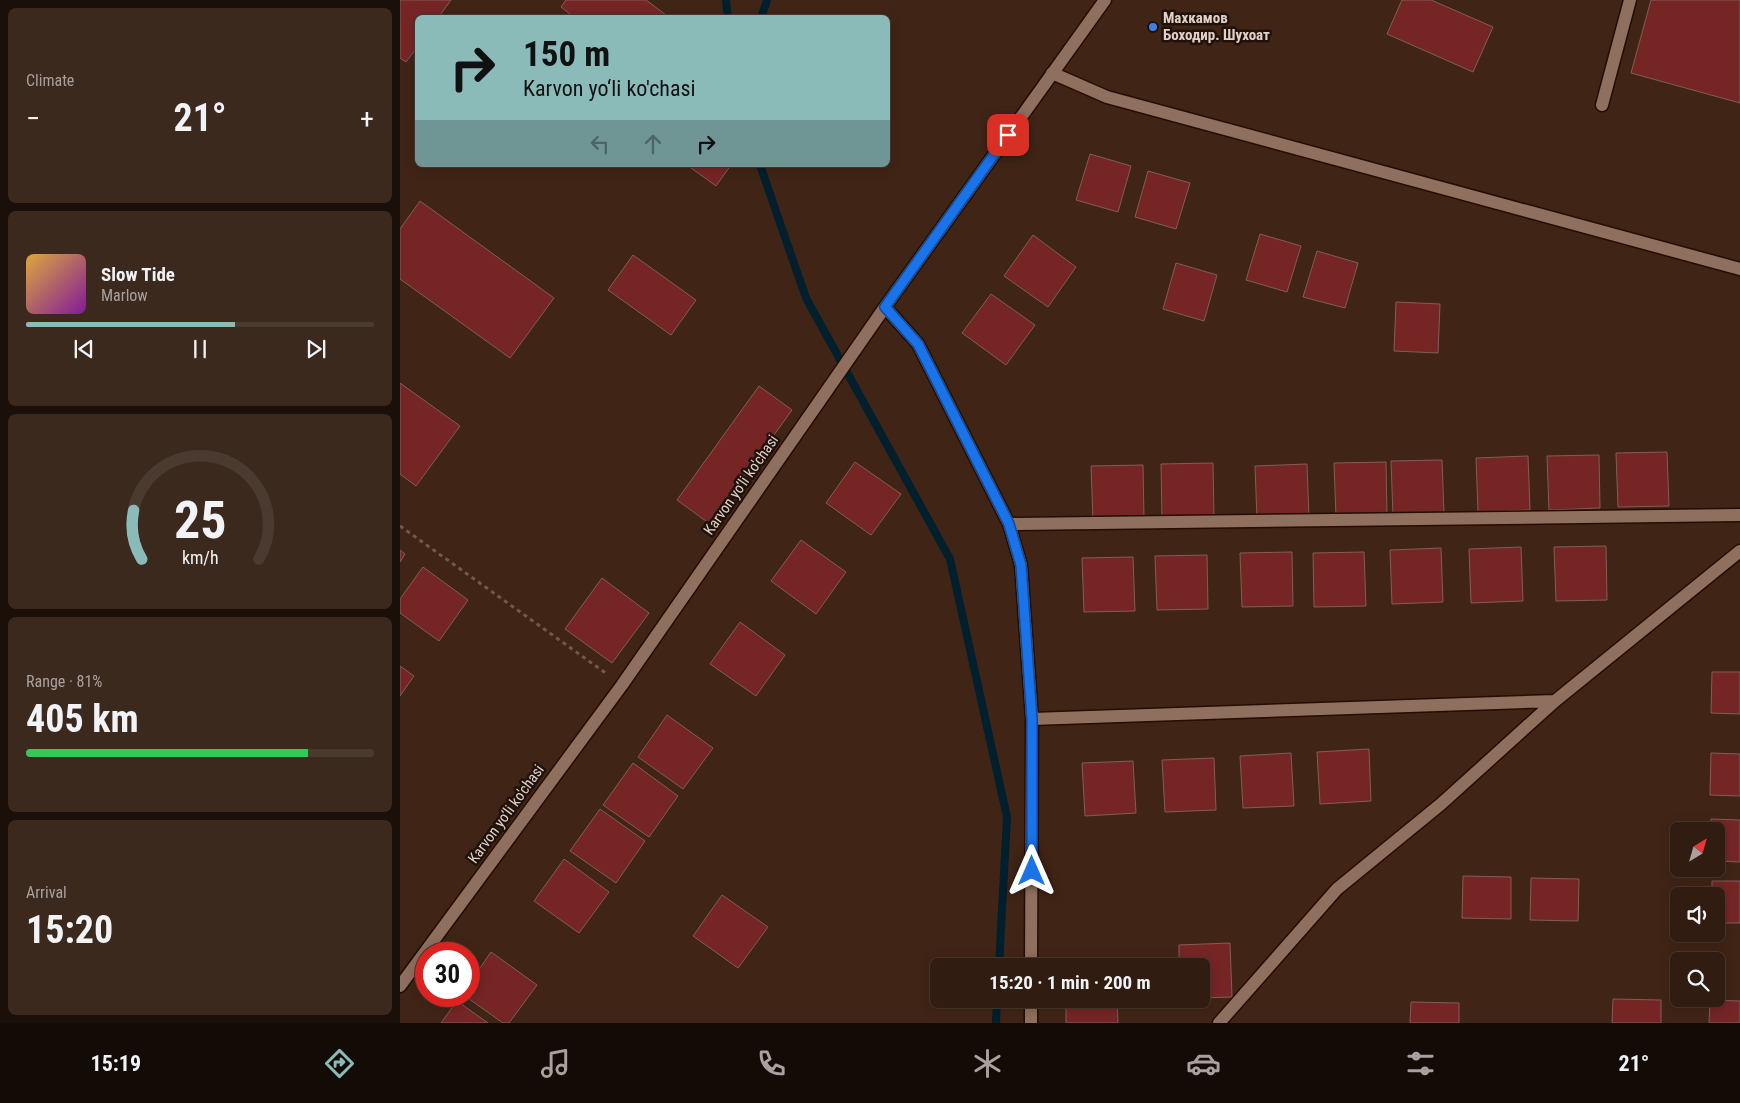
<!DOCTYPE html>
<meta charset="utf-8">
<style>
body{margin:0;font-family:"Roboto Condensed",sans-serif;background:#3c291e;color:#f1f3f6;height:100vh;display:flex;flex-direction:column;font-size:19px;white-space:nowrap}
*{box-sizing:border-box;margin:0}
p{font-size:16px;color:#a8a19f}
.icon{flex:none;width:28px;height:28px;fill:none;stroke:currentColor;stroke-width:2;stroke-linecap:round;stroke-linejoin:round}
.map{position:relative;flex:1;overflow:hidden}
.panel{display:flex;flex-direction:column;gap:8px;padding:8px;background:#1a0f09;width:400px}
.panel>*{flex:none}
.hud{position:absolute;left:15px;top:15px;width:475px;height:152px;border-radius:8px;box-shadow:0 2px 12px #0003,0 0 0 1px #4b3a30;background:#8bbbb9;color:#111;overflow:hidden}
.needle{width:32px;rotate:37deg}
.fabs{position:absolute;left:1270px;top:822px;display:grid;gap:10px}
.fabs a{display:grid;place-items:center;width:55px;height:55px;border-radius:8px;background:#301c10;box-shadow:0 2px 12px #0003,0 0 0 1px #4b3a30;font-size:25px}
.speed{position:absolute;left:15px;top:942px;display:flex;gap:10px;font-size:25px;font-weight:700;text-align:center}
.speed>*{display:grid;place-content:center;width:65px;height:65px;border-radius:50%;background:#301c10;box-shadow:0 2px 12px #0003,0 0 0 1px #4b3a30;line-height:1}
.speed .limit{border:8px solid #d22;background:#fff;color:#111}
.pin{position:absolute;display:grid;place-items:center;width:42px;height:42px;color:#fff;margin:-21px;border-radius:10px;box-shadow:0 2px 8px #0006}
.me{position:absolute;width:55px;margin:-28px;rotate:0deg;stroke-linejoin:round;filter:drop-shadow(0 0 4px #0008)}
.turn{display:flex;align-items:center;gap:18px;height:105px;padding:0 25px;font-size:22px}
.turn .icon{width:65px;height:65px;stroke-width:2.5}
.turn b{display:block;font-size:35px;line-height:42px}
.lanes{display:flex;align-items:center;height:48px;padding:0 25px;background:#0003;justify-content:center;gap:25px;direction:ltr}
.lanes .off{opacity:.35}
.big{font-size:38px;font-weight:700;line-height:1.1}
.panel .widget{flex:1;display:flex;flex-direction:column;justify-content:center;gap:8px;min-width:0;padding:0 18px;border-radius:8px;background:#3c291e}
.panel .dial{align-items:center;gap:0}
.dial svg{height:130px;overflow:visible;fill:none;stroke:#4b3a30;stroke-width:7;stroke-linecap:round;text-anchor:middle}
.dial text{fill:#f1f3f6;stroke:none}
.song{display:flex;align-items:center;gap:15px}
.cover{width:60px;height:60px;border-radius:8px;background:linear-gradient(135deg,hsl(40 70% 55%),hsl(290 70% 35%))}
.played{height:5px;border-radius:2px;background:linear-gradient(90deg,#8bbbb9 60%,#4b3a30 60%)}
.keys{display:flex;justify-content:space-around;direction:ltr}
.heat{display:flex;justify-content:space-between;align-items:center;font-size:28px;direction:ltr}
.charge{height:8px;border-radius:4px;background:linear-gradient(90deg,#34c759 81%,#4b3a30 0)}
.trip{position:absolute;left:530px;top:958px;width:280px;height:50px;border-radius:8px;background:#301c10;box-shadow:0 2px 12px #0003,0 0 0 1px #4b3a30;font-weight:700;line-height:50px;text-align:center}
.tabs{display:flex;height:80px;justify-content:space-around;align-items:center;background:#130b06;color:#a8a19f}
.tabs .icon{width:35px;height:35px}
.tabs .active{color:#8bbbb9}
.tabs b{font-size:22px;color:#f1f3f6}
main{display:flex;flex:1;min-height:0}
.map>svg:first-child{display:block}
</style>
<main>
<section class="panel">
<div class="widget"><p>Climate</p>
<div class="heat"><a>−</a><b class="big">21°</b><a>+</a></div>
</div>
<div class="widget">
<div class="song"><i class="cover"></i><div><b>Slow Tide</b><p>Marlow</p></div></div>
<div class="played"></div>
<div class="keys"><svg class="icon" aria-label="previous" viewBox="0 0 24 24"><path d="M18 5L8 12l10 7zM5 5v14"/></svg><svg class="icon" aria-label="pause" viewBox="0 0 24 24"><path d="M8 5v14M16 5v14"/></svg><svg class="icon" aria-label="next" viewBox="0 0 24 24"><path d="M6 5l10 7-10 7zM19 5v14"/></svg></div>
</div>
<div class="widget dial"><svg viewBox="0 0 100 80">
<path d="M14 69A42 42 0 1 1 86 69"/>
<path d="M14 69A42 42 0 0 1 9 39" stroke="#8bbbb9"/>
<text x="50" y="56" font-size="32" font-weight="700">25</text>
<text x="50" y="72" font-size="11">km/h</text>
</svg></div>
<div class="widget"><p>Range · 81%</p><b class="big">405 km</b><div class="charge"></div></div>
<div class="widget"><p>Arrival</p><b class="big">15:20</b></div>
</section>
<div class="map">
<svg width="1340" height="1023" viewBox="0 0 1340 1023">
<rect width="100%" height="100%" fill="#402516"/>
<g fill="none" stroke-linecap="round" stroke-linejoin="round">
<path stroke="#011f2d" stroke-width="8" d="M326,0l2,18
M361,18l6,-18
M360,165l46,133 144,261 57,258 -8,149
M596,1023l1,-24"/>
</g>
<path fill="#762525" stroke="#815d5a" d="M0,0h51l-13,18h-20v28l-12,16 -6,-4z
M166,0h80l24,18h-95l-14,-11z
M1002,0h29l62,27 -20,45 -86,-38z
M1251,0h89v103l-109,-30z
M690,154l41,12 -13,46 -42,-12z
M287,165h44l-15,21z
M748,171l42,12 -14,46 -41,-12z
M20,201l134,97 -44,60 -110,-79v-50z
M860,234l41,12 -14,46 -41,-12z
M633,235l43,32 -28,40 -44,-31z
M917,251l41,12 -13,45 -42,-11z
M233,255l63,45 -25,35 -63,-45z
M776,263l41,12 -13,46 -41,-12z
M591,294l44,31 -29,40 -44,-32z
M996,302l44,2 -2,49 -44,-2z
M0,383l60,43 -44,60 -16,-12z
M359,386l33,24 -82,114 -33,-24z
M1267,452l2,54 -51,1 -2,-54z
M1199,455l1,53 -51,2 -2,-54z
M1128,456l2,54 -52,2 -2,-54z
M1042,460l2,54 -51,2 -2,-55z
M455,462l46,32 -30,41 -45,-32z
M986,462l1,54 -51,1 -2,-54z
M813,463l1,54 -52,2 -1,-55z
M907,464l2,54 -52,1 -2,-53z
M743,465l1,54 -51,1 -2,-54z
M401,540l45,32 -30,42 -45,-33z
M1206,546l1,54 -51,1 -2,-54z
M1121,547l2,54 -52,2 -2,-54z
M1041,548l2,54 -51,2 -2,-54z
M0,550l5,4 -5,8z
M892,552l1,54 -51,1 -2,-54z
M964,552l2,54 -52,1 -1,-54z
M807,555l1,54 -51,1 -2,-54z
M733,557l2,54 -51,1 -2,-54z
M23,567l45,33 -29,41 -39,-28v-14z
M202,578l47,35 -37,50 -47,-34z
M340,622l45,33 -29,41 -46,-32z
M0,666l14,10 -14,20z
M1312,672h28v42l-29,-1z
M267,715l46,33 -30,41 -45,-32z
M969,749l2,52 -51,3 -3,-52z
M891,753l3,53 -51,2 -3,-52z
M1311,753l29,1v42l-30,-1z
M814,758l2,52 -51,2 -3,-52z
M733,761l3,52 -51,3 -3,-53z
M233,763l45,33 -29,41 -46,-32z
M200,809l45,32 -29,42 -46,-32z
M1311,819l29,1v42l-24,-1v-30h-5z
M164,859l45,33 -30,41 -45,-32z
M1063,876l48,1v42l-49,-1z
M1131,878l48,1 -1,42 -48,-1z
M1312,881h28v42h-24v-27h-4z
M322,895l46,32 -30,41 -45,-32z
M830,943l2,54 -31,1v-32h-22v-21z
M91,952l46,33 -28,38h-6l-38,-27h4v-12z
M717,999l1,24h-52v-23z
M1213,999l48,1v23h-49z
M1310,1000l30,1v22h-31z
M57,1001l31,22h-47z
M1011,1002l48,1v20h-49z"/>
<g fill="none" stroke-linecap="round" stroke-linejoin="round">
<g stroke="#250d01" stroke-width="15">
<path id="minor" d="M652,73l55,24 633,172
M1202,105l28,-105
M485,307l33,37 91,180 12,41 11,154 -1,247
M609,524l731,-9
M632,719l523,-18
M0,986l222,-301 263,-378 220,-307
M631,1023v-24
M819,1023l118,-134 104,-85 114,-103 185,-150"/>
</g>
<path stroke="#72594c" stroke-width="3" stroke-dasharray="4 4" stroke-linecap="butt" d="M0,526l207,148"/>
<use href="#minor" stroke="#8f6f5e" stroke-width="12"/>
</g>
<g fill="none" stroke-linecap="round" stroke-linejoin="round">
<g stroke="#114b97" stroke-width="12">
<path id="route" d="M608,135l-123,172 33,37 91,180 12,41 11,154v152"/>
</g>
<use href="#route" stroke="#1a73e8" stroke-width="9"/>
</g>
<circle fill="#3f7fe0" stroke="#1e120b" stroke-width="2" cx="753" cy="27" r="5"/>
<g text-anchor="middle" stroke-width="5" stroke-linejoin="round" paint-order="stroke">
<g font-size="15" font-weight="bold" fill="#e2d0c7" stroke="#1e120b" text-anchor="start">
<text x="763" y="23">Махкамов<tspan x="763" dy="17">Боходир. Шухоат</tspan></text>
</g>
<g font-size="15" fill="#e2d0c7" stroke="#1e120b">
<text transform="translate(341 485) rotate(-55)" y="5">Karvon yo‘li ko'chasi</text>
<text transform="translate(106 814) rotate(-54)" y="5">Karvon yo‘li ko'chasi</text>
</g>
</g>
</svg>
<div class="fabs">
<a><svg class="needle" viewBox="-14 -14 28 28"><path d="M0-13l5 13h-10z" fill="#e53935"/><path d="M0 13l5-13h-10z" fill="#a8a19f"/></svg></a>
<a><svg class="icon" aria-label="sound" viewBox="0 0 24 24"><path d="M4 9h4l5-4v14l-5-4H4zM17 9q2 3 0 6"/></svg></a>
<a><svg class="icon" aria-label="search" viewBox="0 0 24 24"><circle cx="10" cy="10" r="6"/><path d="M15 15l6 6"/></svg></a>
</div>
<div class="speed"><div class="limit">30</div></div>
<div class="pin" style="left:608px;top:135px;background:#d93025"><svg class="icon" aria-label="arrive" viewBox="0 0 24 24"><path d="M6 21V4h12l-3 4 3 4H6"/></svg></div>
<svg class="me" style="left:632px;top:871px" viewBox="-20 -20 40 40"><path d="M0-17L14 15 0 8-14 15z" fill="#1a73e8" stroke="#fff" stroke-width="4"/></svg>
<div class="trip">15:20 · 1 min · 200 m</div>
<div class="hud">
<div class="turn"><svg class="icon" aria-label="right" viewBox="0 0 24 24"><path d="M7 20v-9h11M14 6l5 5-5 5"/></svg><div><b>150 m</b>Karvon yo‘li ko'chasi</div></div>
<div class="lanes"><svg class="icon off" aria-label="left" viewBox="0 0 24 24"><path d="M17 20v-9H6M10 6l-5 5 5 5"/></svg><svg class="icon off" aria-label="ahead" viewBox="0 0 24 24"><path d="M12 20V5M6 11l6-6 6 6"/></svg><svg class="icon" aria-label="right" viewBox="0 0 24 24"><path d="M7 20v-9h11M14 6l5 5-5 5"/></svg></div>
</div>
</div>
</main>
<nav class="tabs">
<b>15:19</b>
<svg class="icon active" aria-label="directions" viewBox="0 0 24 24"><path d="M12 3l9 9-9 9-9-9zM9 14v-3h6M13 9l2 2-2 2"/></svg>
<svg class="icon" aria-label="music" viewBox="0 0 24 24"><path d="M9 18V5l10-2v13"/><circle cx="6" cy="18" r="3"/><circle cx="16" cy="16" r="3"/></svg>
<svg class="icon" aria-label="phone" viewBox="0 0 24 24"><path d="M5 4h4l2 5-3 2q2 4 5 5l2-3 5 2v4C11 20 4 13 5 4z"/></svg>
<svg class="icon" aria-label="climate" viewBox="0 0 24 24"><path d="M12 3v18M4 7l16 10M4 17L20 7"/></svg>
<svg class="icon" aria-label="car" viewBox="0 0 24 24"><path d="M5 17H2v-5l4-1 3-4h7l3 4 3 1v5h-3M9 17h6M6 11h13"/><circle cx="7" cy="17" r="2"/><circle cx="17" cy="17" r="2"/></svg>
<svg class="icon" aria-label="filters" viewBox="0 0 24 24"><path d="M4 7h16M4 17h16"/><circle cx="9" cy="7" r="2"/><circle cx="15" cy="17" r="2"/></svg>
<b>21°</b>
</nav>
